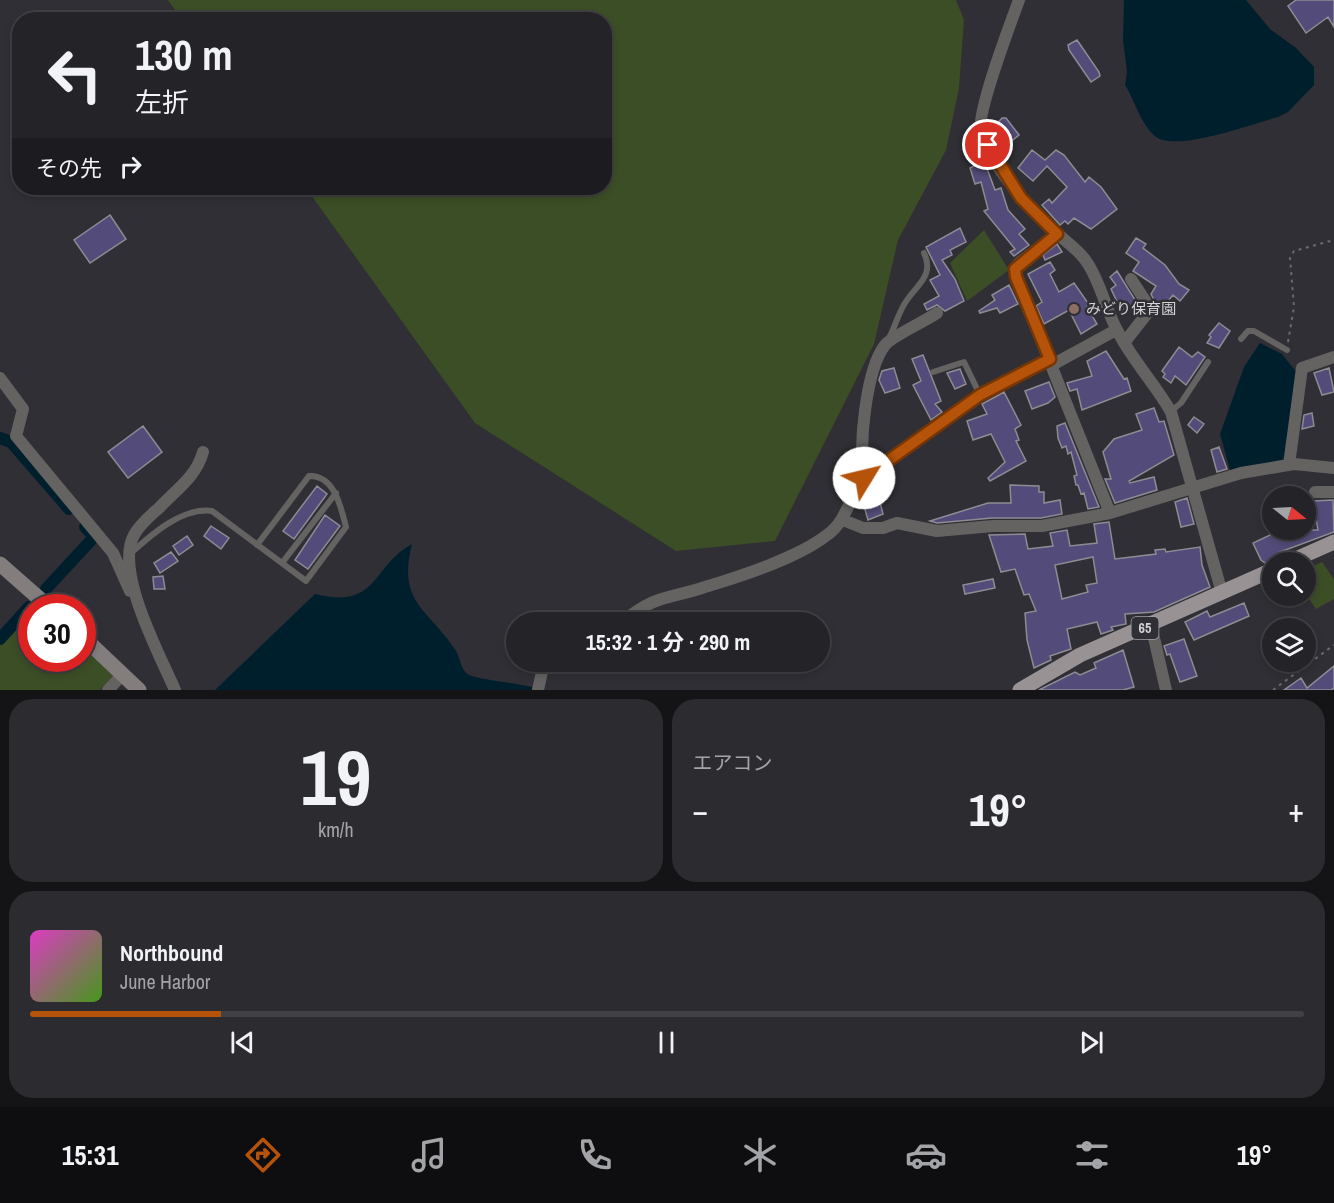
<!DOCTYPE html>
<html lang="ja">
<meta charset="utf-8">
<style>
body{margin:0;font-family:"Archivo Narrow","Noto Sans JP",sans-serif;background:#2c2b30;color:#f1f3f6;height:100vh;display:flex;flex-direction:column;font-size:22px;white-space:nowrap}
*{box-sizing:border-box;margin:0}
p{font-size:20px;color:#a3a4a8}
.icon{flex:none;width:33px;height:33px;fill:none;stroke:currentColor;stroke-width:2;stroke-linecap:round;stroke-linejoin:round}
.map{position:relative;height:690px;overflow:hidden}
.panel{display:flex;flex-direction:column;gap:9px;padding:9px;background:#141316;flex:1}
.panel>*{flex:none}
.guide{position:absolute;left:12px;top:12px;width:600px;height:183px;border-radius:24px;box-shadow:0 3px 9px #0003,0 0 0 2px #414045;background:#242328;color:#f1f3f6;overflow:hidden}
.needle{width:39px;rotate:108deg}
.fabs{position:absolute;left:1262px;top:486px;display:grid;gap:12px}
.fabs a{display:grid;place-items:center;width:54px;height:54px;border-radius:50%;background:#242328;box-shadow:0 3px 9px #0003,0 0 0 2px #414045;font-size:30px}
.speed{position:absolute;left:18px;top:594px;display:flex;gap:12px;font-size:30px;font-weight:700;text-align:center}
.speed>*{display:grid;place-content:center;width:78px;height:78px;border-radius:50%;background:#242328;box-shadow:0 3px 9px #0003,0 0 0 2px #414045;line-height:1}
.speed .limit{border:9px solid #d22;background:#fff;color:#111}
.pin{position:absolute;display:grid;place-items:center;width:51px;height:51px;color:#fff;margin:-26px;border:3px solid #fff;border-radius:50%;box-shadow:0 2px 6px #0007}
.me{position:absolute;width:66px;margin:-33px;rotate:54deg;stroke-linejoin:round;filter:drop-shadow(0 0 4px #0008)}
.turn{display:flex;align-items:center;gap:21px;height:126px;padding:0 24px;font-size:27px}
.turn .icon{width:78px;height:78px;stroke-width:2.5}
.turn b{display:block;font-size:42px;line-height:51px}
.then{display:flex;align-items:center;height:57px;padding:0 24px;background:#0003;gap:12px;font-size:22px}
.big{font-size:45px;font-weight:700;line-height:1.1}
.panel .widget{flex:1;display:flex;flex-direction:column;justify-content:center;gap:9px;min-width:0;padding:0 21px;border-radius:24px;background:#2c2b30}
.panel .dial{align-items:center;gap:0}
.dial b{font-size:78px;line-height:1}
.song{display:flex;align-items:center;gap:18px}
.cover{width:72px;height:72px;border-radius:9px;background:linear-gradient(135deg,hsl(310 70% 55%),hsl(100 70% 35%))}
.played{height:6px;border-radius:3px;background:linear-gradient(90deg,#b45309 15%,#414045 15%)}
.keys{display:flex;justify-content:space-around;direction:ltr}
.heat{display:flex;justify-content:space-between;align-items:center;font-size:33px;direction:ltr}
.panel .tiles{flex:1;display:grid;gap:9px;grid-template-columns:1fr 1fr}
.widget:last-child{grid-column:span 2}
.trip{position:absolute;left:506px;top:612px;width:324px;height:60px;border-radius:30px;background:#242328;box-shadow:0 3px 9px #0003,0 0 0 2px #414045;font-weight:700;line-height:60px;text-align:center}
.tabs{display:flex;height:96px;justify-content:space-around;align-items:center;background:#0e0e10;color:#a3a4a8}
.tabs .icon{width:42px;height:42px}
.tabs .active{color:#b45309}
.tabs b{font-size:27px;color:#f1f3f6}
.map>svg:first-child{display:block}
</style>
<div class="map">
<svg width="1334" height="690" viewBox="0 0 1334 690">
<rect width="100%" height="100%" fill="#302f35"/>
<path fill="#3c4e26" d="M168,0h788l8,20 -5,68 -13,62 -48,90 -24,104 -99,197 -99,10 -201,-128 -169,-235h298v-168h-422z
M984,230l25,40 -42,31 -17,-38z
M1322,562l12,17v20l-18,10 -11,-16v-23z
M31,610l1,48h50l1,-13 32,29 -15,16h-100v-48z"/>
<path fill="#001f2d" d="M1124,0h122l24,29 26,19 18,19v18l-26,27 -10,5c-26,7 -101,35 -122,20 -15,-12 -21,-36 -31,-52l2,-13 -4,-32z
M1260,343l22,11 15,19 -14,90 -53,7 -10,-36 24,-67z
M412,544c-15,60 16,64 44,107 4,7 5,20 13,24 11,5 49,8 63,12v3h-317l100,-96c64,16 56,-28 97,-50z"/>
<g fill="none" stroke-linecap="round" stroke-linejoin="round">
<path stroke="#001f2d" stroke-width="12" d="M0,438l11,4 58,67
M46,589l48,-52 -9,-10
M0,639l29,-32"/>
</g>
<path fill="#534b79" stroke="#8d8c93" stroke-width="1.5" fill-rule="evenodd" d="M1296,0h38v27l-6,-10 -22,16 -18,-27z
M1077,40l22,32 1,4 -9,6 -22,-32 -1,-5z
M1002,118h4l13,17 -12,10 -16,-14z
M1032,150l13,10 11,-10 8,5 21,27 4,-5 12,10 16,22 -26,20 -17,-11 -6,6 -3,-3 -5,4 -18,-20 7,-6 3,4 15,-16 -20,-21 -14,15 -15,-13z
M982,155l13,35 6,-2 7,22 17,19 -6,5 10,11 -15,11 -4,-4 5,-3 -31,-38 4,-2 -7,-27 -6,2 -5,-16 4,-2 -2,-8z
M110,215l16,24 -36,24 -16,-23z
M960,228l6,14 -16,8 2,5 -10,5 13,19 9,22 -19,10 -8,-6 -10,5 -3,-6 15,-8 -9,-16 10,-5 -14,-28z
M1136,238l10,6 -3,4 22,17 14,19 10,6 -9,11 -7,-6 -10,12 -7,-3 -5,-10 5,-8 -23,-15 6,-9 -13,-9z
M1057,244l5,8 -17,8 -2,-5z
M1050,262l5,8 -5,4 9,18 15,-9 16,23 -3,1 10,17 -16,10 -12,-24 -25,14 -8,-18 6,-4 -14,-28z
M1117,271l20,32 -12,9 -4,-2 -10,-21 5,-4 -6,-8z
M1009,285l9,19 -18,9 -3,-5 -17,5 -1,-2 16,-11 -3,-5z
M1219,323l11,8 -11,17 -12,-5 4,-6 -2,-2z
M1179,347l13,10 6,-5 7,5 -19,28 -11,-9 -4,7 -8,-6 2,-3 -3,-3z
M1106,351l18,28 3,-1 4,13 -49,19 -5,-21 -7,2 -3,-8 25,-7 -5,-15z
M923,355l18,46 -6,3 7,8 -11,8 -18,-35 8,-4 -9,-22z
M894,368l6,20 -15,5 -6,-13 3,-9z
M1329,368l5,24 -12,3 -8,-22z
M960,369l6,15 -11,5 -8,-16z
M1049,382l6,15 -7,6 -16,6 -7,-18z
M1004,392l17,33 -6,4 4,11 -3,1 10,20 -36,20 -2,-3 17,-16 -14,-28 -18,6 -6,-19 20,-7 -5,-10z
M1154,408l5,14 5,-1 10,34 -45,26 1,2 24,-6 3,13 -42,13 -10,-24h6l-8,-27 11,-13 28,-9 -6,-16z
M1312,413l2,13 -12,3 2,-14z
M1194,417l10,7 -7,9 -9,-8z
M1065,423l34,84 -11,2 -4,-16 -3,1 -3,-9h-2l-2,-9 3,-1 -6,-23 -3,2 -2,-8 -4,2 -4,-10 -1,-12z
M143,426l19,26 -34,26 -20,-26z
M1219,447l8,22 -10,3 -6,-22z
M1010,485l29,1v6h5v11l16,-3 2,14 -21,4h-49l-55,5 -7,-2 58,-18h23z
M317,486l10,8 -33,45 -11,-8z
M878,494l5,20 -15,6 -6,-21z
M1187,498l7,26 -13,3 -6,-25z
M1333,500l1,32 -54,20 1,5 -7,3 -9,3 -4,-3 -8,-17 28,-13h37l-5,-29z
M325,515l15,11 -32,43 -13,-9z
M1109,522l6,37 41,-5 -1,-4 10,-1 1,3 34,-5 2,18 8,22 -56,25 -29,2 1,10 -15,3 2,3 -12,4 -4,-12 -30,7 4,20 -21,7 1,4 -17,8 -7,-28 -2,-27 11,-2 -7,-17 -5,1 -9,-26 -14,3 -12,-37 36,-1 3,15 25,-3 -3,-13 17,-3 3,16 27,-3 -3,-19zM1093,557l4,26 -11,2 2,7 -26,7 -7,-34z
M211,526l18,12 -8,11 -17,-13z
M187,536l6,9 -14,10 -6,-9z
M171,552l7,9 -18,12 -6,-10z
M163,576l2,13h-11l-1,-12z
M993,579l2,9 -30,6 -2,-9z
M1244,603l5,13 -55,24 -9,-18 22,-11 3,6z
M1184,639l13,37 -17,6 -10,-28 -3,1 -3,-9z
M1123,650l11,37 -11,3h-84l36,-18 5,3 16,-7 -2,-5z
M1334,666v22l-3,2h-47l17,-12 6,10z"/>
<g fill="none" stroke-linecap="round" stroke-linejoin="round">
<path stroke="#6b6a6f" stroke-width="2" stroke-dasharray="3 4.5" stroke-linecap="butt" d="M1288,342l6,-35 -4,-49 4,-7 40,-11
M1273,690l61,-45"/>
<path stroke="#656262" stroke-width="6" d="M889,338c6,-11 9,-24 16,-35 11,-18 30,-27 19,-50
M1241,339l7,-8h6l33,19
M933,372l31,-10 16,33
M1171,411l10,-8 27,-41
M131,553c20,-18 51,-46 81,-42l94,70 40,-54c-5,-19 -11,-52 -37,-51l-52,69
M282,563l54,-70"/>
<path stroke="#656262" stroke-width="12" d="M1019,0c-8,22 -43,114 -38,131 10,36 48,77 76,102 10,10 21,16 29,28 14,19 20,50 32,71 15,29 37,52 53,80l51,181
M1057,234l-38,29 -4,6 1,8 94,236
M1124,343l25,-32 -1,-6 -17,-26
M1052,365l64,-35
M0,378l23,31 -7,27 97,117 17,38
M1289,465l13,-97 32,-11
M864,478c-6,-29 2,-109 21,-133 7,-9 39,-23 52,-32
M1315,492h19
M843,520l20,8h20l14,-5 40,8 56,-5h49l68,-13 131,-40 53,-9 40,4
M622,622c35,-28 44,-22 83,-35 34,-10 94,-30 122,-52 20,-14 22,-38 37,-57l116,-83 70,-36
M1151,625l15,65
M108,690l15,-16
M175,690c-15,-35 -61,-119 -41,-155 6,-11 16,-19 25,-27 18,-19 37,-31 44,-56
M538,690l5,-23 6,-5"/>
<path stroke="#837d7e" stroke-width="15" d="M0,564l50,44
M82,636l57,54"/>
<path stroke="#999294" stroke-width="15" d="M1289,562l45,-20
M1020,690l60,-35 192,-85"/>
</g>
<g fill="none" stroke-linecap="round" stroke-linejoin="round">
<g stroke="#753606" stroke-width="15">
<path id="route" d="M864,478l116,-83 70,-36 -34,-82 -1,-8 42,-35 -36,-36 -33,-53"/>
</g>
<use href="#route" stroke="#b45309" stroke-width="10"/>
</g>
<circle fill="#8d6e63" stroke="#302f35" stroke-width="2" cx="1074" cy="309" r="6"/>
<g text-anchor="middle" stroke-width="5" stroke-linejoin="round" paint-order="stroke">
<rect fill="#302f35" stroke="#a2a2a6" stroke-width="1.5" x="1131.5" y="617" width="27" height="22" rx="4.5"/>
<g font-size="14" font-weight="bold" fill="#d3d3d6">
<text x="1145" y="633">65</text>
</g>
<g font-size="15" fill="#d3d3d6" stroke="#302f35" text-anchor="start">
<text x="1086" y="314">みどり保育園</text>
</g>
</g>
</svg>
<div class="fabs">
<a><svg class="needle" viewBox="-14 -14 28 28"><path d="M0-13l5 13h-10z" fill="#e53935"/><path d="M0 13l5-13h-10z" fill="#a3a4a8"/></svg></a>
<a><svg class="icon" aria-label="search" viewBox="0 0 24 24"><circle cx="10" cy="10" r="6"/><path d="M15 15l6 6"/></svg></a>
<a><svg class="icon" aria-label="layers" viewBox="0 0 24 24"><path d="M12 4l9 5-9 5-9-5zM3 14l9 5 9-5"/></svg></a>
</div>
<div class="speed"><div class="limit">30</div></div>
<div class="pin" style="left:988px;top:145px;background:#d93025"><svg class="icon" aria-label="arrive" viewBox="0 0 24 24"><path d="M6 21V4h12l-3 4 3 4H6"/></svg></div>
<svg class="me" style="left:864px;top:478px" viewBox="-20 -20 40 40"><circle r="19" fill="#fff"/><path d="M0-13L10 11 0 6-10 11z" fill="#b45309"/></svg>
<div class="trip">15:32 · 1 分 · 290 m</div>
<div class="guide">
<div class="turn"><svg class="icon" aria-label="left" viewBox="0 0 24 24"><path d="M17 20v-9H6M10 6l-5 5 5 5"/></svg><div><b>130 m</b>左折</div></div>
<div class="then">その先<svg class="icon" aria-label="right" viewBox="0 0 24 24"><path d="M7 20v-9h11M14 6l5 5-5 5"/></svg></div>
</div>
</div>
<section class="panel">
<div class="tiles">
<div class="widget dial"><b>19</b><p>km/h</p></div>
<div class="widget"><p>エアコン</p>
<div class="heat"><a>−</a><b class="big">19°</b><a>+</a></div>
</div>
<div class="widget">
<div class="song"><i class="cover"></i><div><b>Northbound</b><p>June Harbor</p></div></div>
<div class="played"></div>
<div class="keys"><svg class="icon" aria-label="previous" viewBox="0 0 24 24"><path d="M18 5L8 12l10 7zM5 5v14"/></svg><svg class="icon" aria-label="pause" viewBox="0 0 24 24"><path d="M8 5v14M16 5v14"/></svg><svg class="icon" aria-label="next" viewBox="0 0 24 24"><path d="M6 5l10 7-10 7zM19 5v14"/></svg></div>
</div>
</div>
</section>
<nav class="tabs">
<b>15:31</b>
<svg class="icon active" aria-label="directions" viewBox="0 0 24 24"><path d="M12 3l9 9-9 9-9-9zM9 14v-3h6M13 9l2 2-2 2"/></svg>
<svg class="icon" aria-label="music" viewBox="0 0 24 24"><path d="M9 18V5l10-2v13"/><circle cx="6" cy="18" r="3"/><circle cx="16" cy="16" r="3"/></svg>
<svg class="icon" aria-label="phone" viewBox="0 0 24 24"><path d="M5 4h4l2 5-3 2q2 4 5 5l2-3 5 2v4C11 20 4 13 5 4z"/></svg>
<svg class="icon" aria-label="climate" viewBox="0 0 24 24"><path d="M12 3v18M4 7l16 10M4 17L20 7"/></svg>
<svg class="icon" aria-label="car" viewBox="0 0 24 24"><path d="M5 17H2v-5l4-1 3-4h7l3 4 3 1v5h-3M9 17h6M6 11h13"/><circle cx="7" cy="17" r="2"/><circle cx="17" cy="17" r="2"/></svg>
<svg class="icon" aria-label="filters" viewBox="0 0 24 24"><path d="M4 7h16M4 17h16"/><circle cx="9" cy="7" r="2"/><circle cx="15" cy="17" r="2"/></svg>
<b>19°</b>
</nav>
